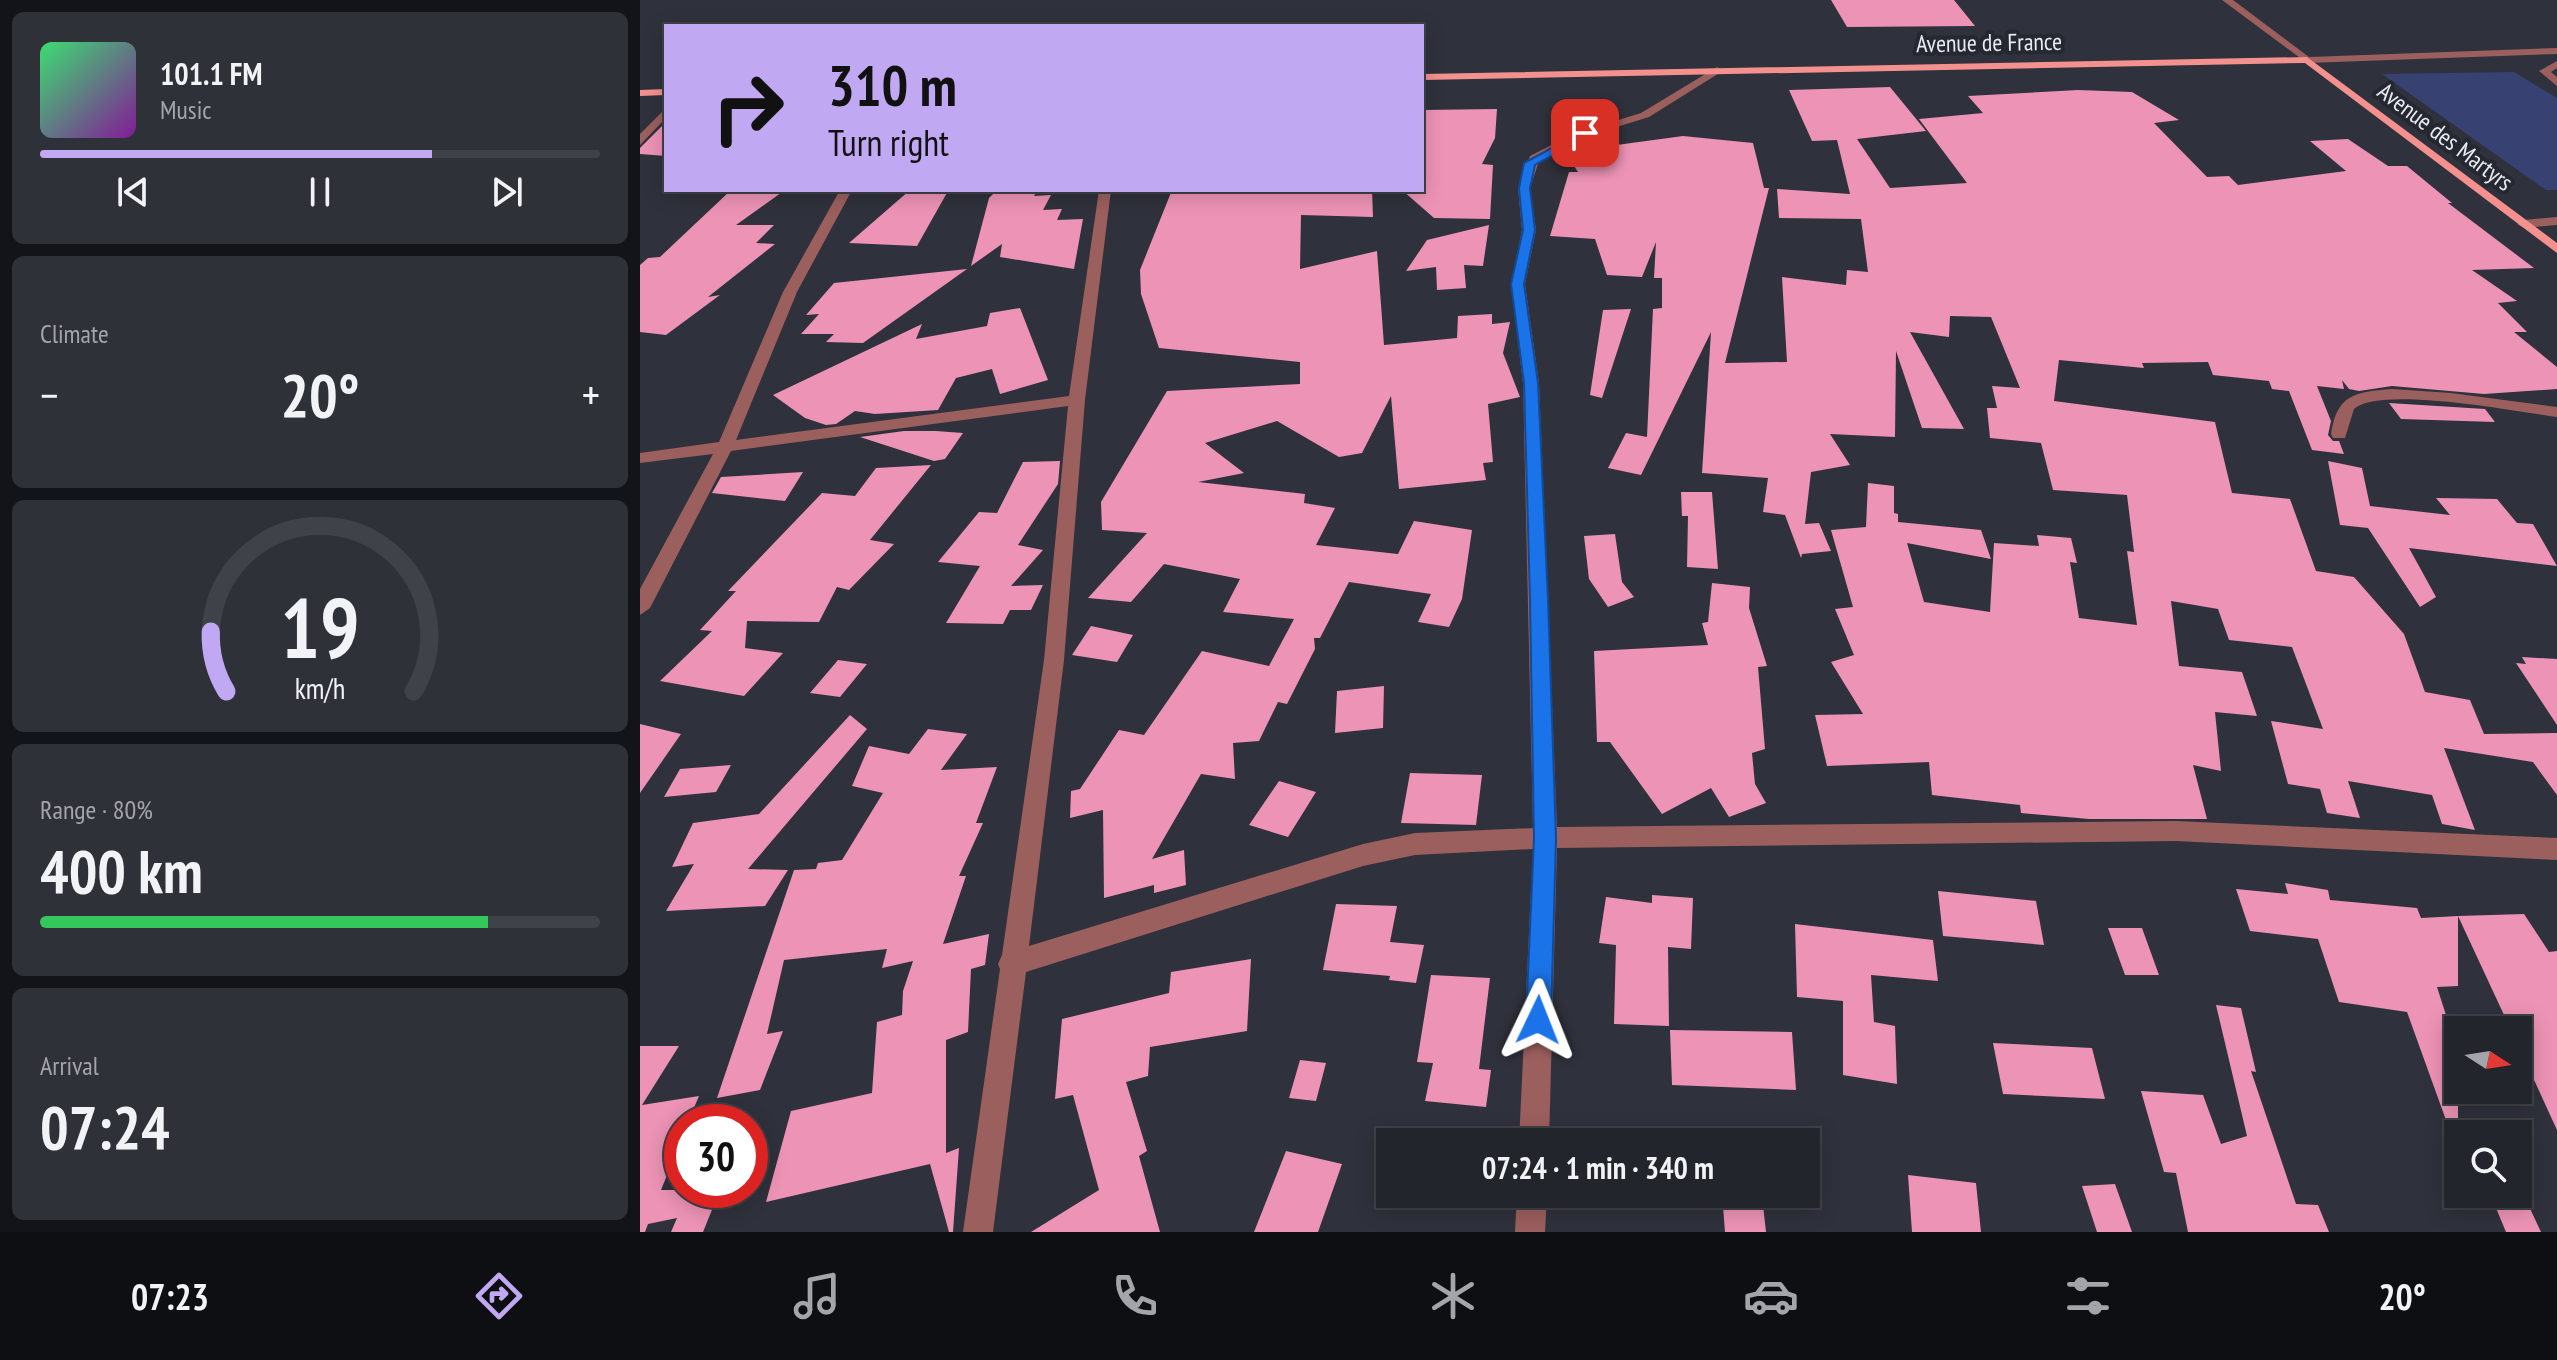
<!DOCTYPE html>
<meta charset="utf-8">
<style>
body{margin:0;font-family:"PT Sans Narrow",sans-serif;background:#2f3139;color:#f1f3f6;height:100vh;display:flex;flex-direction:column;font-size:30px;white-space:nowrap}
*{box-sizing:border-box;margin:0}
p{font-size:26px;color:#a3a5aa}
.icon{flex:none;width:44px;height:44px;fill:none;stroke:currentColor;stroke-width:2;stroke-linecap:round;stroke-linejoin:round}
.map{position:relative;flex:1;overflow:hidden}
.panel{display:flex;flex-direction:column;gap:12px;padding:12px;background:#131419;width:640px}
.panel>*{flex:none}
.banner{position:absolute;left:24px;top:24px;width:760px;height:168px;border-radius:0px;box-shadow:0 4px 20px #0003,0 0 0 2px #404249;background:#c1a8f3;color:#111;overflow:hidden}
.needle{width:52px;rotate:102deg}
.tools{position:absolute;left:1804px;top:1016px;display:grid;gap:16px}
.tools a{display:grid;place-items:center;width:88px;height:88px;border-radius:0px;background:#23252d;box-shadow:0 4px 20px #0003,0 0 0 2px #404249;font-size:40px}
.speed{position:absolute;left:24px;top:1104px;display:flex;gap:16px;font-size:40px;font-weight:700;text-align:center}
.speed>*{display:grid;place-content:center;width:104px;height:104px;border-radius:50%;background:#23252d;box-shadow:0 4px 20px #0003,0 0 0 2px #404249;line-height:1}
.speed .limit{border:12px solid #d22;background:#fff;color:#111}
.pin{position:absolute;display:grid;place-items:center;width:68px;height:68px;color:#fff;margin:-34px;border-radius:16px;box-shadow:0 4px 12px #0006}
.me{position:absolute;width:88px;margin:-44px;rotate:2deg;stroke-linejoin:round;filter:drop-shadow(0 0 6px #0008)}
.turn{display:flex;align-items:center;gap:28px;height:168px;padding:0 32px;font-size:36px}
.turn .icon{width:104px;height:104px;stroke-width:2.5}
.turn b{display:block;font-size:56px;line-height:68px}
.big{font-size:60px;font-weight:700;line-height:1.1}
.panel .tile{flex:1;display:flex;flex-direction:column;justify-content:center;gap:12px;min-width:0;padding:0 28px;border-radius:12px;background:#2f3139}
.panel .dial{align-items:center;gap:0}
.dial svg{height:208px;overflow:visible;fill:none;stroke:#404249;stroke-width:7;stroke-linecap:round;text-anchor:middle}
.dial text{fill:#f1f3f6;stroke:none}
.song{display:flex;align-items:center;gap:24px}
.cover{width:96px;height:96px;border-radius:12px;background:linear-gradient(135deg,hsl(140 70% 55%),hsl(290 70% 35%))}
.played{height:8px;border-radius:4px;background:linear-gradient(90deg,#c1a8f3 70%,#404249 70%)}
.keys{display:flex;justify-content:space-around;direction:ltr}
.heat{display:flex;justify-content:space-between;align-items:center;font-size:44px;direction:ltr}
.charge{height:12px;border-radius:6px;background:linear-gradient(90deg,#34c759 80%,#404249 0)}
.trip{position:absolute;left:736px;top:1128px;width:444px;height:80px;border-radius:0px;background:#23252d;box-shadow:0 4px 20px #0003,0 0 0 2px #404249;font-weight:700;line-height:80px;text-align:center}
.menu{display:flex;height:128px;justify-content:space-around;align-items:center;background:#0e0f12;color:#a3a5aa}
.menu .icon{width:56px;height:56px}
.menu .on{color:#c1a8f3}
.menu b{font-size:36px;color:#f1f3f6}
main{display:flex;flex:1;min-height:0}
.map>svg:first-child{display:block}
</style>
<main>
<section class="panel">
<div class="tile">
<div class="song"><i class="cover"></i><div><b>101.1 FM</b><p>Music</p></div></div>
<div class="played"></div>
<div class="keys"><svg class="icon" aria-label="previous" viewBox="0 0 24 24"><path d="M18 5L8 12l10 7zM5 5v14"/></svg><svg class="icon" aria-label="pause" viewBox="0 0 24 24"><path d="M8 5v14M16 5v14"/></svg><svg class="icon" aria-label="next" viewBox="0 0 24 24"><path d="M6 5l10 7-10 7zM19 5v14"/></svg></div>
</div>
<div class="tile"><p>Climate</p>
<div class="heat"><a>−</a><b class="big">20°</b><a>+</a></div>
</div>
<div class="tile dial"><svg viewBox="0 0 100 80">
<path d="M14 69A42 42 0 1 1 86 69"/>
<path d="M14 69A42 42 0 0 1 8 46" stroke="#c1a8f3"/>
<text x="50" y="56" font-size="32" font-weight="700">19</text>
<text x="50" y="72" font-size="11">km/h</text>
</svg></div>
<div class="tile"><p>Range · 80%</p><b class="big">400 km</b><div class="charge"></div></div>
<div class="tile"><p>Arrival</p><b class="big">07:24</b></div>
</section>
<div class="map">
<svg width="1917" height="1232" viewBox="0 0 1917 1232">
<rect width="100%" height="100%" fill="#2f313c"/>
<path fill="#384272" d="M1874,72l43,26v92h-11l-164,-116z"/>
<path fill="#ed93b5" d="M1191,0h123l21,26 -128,1z
M1250,87l36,44 -69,8 33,49 77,-5 -48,-64 64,-6 -15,-17 110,-6 54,2 47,28 -25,3 53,54 22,-1 9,9 108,-14 -36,-30 38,-2 40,27h19l45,37h-4l86,65 -62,2 45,31 -19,2 29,29h-13l43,35v22l-73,5 -92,-8 -33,5 -10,-2 -7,-9 2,9 -27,-3 14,35 -3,14 5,6h6l5,13 -32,-4 -23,-59 -17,-2 -3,-8 -56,-6 -5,-13 -66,1 2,5 -85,-8 -5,41 161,21 17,71 58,6 26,72 38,6 50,57 21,58 45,8 14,34 73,-1v62l-24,-33 -89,-14 31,82 -33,-6 -10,-29 -84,-14 12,37 -33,-5 -7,-24 -32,-5 -17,-63 52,8 -31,-82 -63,-7 -11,-31 -47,-8 8,65 63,6 15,44 -42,-4 6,59 -28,-6 14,54h-118l-68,-6 -1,-8 -88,-10 -3,-33 -102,4 -12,-51 48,-1 -32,-52 23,-7 -19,-46 18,-2 -22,-77 35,-3 2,-44 26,3v27l4,1v8l83,8 10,29 -84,-16 17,59 66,10 4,-69 45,3 -2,-11 34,3 6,25 -7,-1 9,56 58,7 -10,-74 7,1 -7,-57 -74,-5 -12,-47 -51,-5 -3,-30h10l-5,-22 28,2 -29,-71 -41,-1 -1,21 -39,-5 54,97 -42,-1 -26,-77 -1,86 -65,-3 20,31 -39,7 -6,52 14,-1 12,28 -29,3 -1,4 -16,-43 -22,-3 5,-34 -66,-5 9,-141 -70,143 -33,-7 18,-35 21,4 6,-128 9,-1v-30h-8l2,-36 -14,35 -35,-2 -12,-36 -45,-3 19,-64h9l-13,-20 118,-16 70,7 11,45h5l-44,175 62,-1 -5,-85 64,8 1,-15 21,2 -7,-53 -82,-1 -2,-29 73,5 -13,-54 -25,1 -23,-51z
M857,109l-2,29 -13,26 11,1 -3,54 -56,-1 -32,-28h20v-80z
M26,122v34l-26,-2v-6z
M99,190h46l-49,35h38l-18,18 19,1 -67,53 12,-2 -54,40 -26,-3v-67l8,-7 12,-1 70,-66z
M270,190l38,1 -31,55 -68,-3z
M357,190h41l-4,6 17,-1 -8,15 19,-1 -5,11 26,-1 -9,50 -74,-12 2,-13 -31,22 18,-68z
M532,190h36l-2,3 166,-3 1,27 -72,-2 -1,54 77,-18 7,94 73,-7 1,-22 34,-2v10l18,-2 -7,31 17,44 -32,7 5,58 -10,1 3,17 -87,9 -8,-93 -29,57 -23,4 -62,-36 -72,22 39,30 -46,9 107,12 -1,9 31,5 -19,37 82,9 16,-33 58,9 -10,69 -13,28 -31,-5 13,-28 -82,-12 -29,56h-6l1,11 -28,55 -9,-2 -19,39 -26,2 2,36 -34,-5 -49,85 32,-9 2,35 -32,8v-8l-50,13 -1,-88 -33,8 1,-27 9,-2 39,-59 25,5 58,-84 67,15 25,-47 -71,-7 17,-33 -76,-15 -33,38 -43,-4 59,-65 -45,-3 -1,-28 66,-111 133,-7v-22l-141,-14 -18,-54 -1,-24z
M849,225l-6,41 -19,-1 2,23 -29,2 -1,-23 -30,4 21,-31z
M327,269l-104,74 -37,-1 8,-8h-33l18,-20 -13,1 28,-32z
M380,308l28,72 -48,14 -8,-25 -36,9 -18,32 -63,4 -20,-3 -19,13 -10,1 -21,-7 -32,-23 149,-71 -6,15 71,-13 3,-13z
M991,309l-29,89 -12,-3 13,-85z
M1749,403l96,6 10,13 -94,-3z
M264,431h32l27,2 -18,26 -11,2 -74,-24z
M420,461l-2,23 -40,61 25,5 -32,36 32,-1 -12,25h-21l-7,14 -57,-1 34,-57 -42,-4 41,-50 18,1 26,-51z
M1688,461l34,7 8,38 80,9 -14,-17 61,1 20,24 16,1 24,42 -148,-18 27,49 -16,10 -52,-79 -28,-3z
M291,465l-61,75 24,4 -45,46 -12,-3 -18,35 -72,-1 -2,27 38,5 -39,43 -84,-15 52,-50 -12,-1 36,-39h-8l94,-98 33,3 21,-28z
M163,472l-18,29 -73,-8 9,-16z
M1041,492h31l6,77 -31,-2 1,-51h-6z
M975,534l7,48 12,15 -26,10 -19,-28 -5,-43z
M1072,583l38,4 -1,21 18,58 -9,1 7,82 -13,4 3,31 11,19 -37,14 -18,-29 -49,26 -52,-72h-13l-3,-91 114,-6 -6,-22 6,-1z
M451,626l42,9 -16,27 -45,-7z
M1882,657l35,2v66l-41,-62 10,1z
M198,660l29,4 -27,33 -30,-4z
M744,686l-1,42 -48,5 2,-42z
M210,715l17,14 -119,140 40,1 -23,36 -99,5 28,-47 -22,3 21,-44 66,-9z
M0,724l41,10 -41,59z
M288,729l39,5 -26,36 56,-3 -21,56h7l-24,53h7l-23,68 46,-10 -4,31 -14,4 -3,63 -22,8v113l13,-5 -6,84h-4l-19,-68 -164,38 25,-91 81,-18 5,-71 25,-7 1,-24 10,-30 -31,7 5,-19 -103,11 -17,74 16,-3 -23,59 -43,8 77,-228 22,-1 2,-6 24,-3 41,-67 -31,-7 17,-40 40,8z
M91,765l-15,27 -52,5 16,-28z
M770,773l72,2 -6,50 -75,-2z
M639,781l37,11 -28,45 -39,-12z
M1645,883l43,7 2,10 87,8 4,10 37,-2v70l-21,1 17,53 4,1v104h-3l-48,-133 -68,-10 -21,-63 -68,-8 -14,-42 52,5z
M1298,891l98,10 8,44 -101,-9z
M1012,895l41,3 -2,51 -23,-2 1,79 -55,-2 2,-79 -17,-2 7,-46 46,6z
M696,904l61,2 -7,36 34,3 -8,38 -27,-3 1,-4 -67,-6z
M1884,914l25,38 8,-1v179l-39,-85v-15h-7l-53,-114z
M1155,924l138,16 5,41 -67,-6 3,47 21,4 2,58 -54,-9v-74l-46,-4z
M1468,928h34l17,47h-34z
M611,959l-4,72 -97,16 -2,29 -22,6 21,69 -8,5 21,76h-129l68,-42 -26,-95 -18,4 7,-80 107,-26 2,-21z
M791,975l59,3 -11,91 12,1 -5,37 -61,-6 8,-38 -16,-1z
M1576,1005l25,3 15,64 -5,-1 45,133 22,1 11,27h-141l-12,-59 -12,-1 -23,-81 62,4 18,49 26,-8z
M1030,1030l122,2 4,58 -124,-5z
M1353,1043l99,5 13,51 -102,-5z
M0,1046h39l-37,59 57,-9 -11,26h-6v16l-21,52h59l-17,42h-32l6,-14 -29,6 -3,8h-5z
M660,1060l26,3 -10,38 -27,-3z
M646,1151l56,13 -24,68h-64z
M1268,1175l68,8 5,49h-69z
M1475,1184l17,48h-35l-15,-46z
M1851,1196l35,4 15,32h-35z
M1123,1205l3,27h-41l-2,-26z"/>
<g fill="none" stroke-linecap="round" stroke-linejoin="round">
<path fill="#9b5f5d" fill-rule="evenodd" d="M1582,0h11l76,57 248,-9v6l-250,9z
M1917,61v7l-6,4 6,5v9l-18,-15z
M1077,67l5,3 -1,2 -72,45 -68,21 -42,23 -9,27 6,42 -11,54 14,99 18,444 619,-6 381,17v22l-381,-19 -619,7 -8,294h-30l14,-293 -118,6 -52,11 -337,106 -33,260h-30l37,-263 -2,-5 4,-9 42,-295 24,-254 -337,45 -81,157 -10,7v-26l73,-135 -73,9v-10l79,-11 64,-150 57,-102h12l-55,102 -61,148 333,-44 30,-206h12l-26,210 -21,260 -35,286 334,-102 52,-11 118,-5 -10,-445 -12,-99 11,-54 -4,-42 12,-32 43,-22 68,-21z
M26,108v10l-26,27v-11z
M1917,217v8l-33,3 -7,-4 7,-4z
M1752,389l59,4 106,14v10c-38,-5 -177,-32 -203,-8l-9,29h-12l-2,-4c6,-40 24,-42 61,-45z
M877,1194h30l-2,38h-30z"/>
<path fill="#f4918f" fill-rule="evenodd" d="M1667,57l250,186v10l-252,-190 -883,17v-6z
M26,89v6l-26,1v-6z"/>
</g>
<path fill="#1a73e8" stroke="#114b97" stroke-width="2" d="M945,130l4,5 -54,30 -5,23 5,42 -11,54 14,99 10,216 8,239 -5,182 -4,9 -9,4 -9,-4 -3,-9 8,-182 -4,-239 -6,-216 -13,-99 12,-54 -4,-42 5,-25z"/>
<g text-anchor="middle" stroke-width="8" stroke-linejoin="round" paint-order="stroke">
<g font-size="24" fill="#e8eaf1" stroke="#252731">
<text transform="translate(1349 43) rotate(-1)" y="8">Avenue de France</text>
<text transform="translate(1805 137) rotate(37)" y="8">Avenue des Martyrs</text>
</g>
</g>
</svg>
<div class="tools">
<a><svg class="needle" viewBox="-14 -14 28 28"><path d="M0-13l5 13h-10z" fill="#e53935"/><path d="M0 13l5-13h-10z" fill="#a3a5aa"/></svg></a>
<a><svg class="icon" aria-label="search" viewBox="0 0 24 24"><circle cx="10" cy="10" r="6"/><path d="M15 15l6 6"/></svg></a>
</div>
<div class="speed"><div class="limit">30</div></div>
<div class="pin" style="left:945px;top:133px;background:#d93025"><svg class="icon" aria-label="arrive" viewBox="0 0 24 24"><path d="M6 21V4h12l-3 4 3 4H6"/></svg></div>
<svg class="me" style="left:898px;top:1020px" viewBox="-20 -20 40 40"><path d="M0-17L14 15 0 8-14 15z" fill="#1a73e8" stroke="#fff" stroke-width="4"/></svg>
<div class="trip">07:24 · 1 min · 340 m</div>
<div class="banner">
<div class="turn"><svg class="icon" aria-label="right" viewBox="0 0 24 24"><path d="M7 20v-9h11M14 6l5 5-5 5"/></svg><div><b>310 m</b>Turn right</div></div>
</div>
</div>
</main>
<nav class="menu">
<b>07:23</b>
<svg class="icon on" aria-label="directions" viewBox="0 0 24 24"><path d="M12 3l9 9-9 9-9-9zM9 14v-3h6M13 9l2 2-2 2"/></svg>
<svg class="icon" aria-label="music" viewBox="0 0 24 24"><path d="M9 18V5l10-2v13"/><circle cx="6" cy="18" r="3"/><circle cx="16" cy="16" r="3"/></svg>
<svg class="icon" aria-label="phone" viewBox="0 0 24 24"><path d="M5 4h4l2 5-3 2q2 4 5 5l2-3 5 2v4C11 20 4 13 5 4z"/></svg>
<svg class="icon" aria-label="climate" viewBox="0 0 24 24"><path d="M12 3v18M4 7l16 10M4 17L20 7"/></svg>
<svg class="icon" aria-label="car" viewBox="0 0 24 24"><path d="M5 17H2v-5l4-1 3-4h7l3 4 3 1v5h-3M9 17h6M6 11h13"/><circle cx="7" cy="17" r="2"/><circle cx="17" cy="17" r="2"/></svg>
<svg class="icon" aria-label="filters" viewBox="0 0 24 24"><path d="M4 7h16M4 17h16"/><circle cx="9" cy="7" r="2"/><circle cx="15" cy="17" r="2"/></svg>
<b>20°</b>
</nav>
